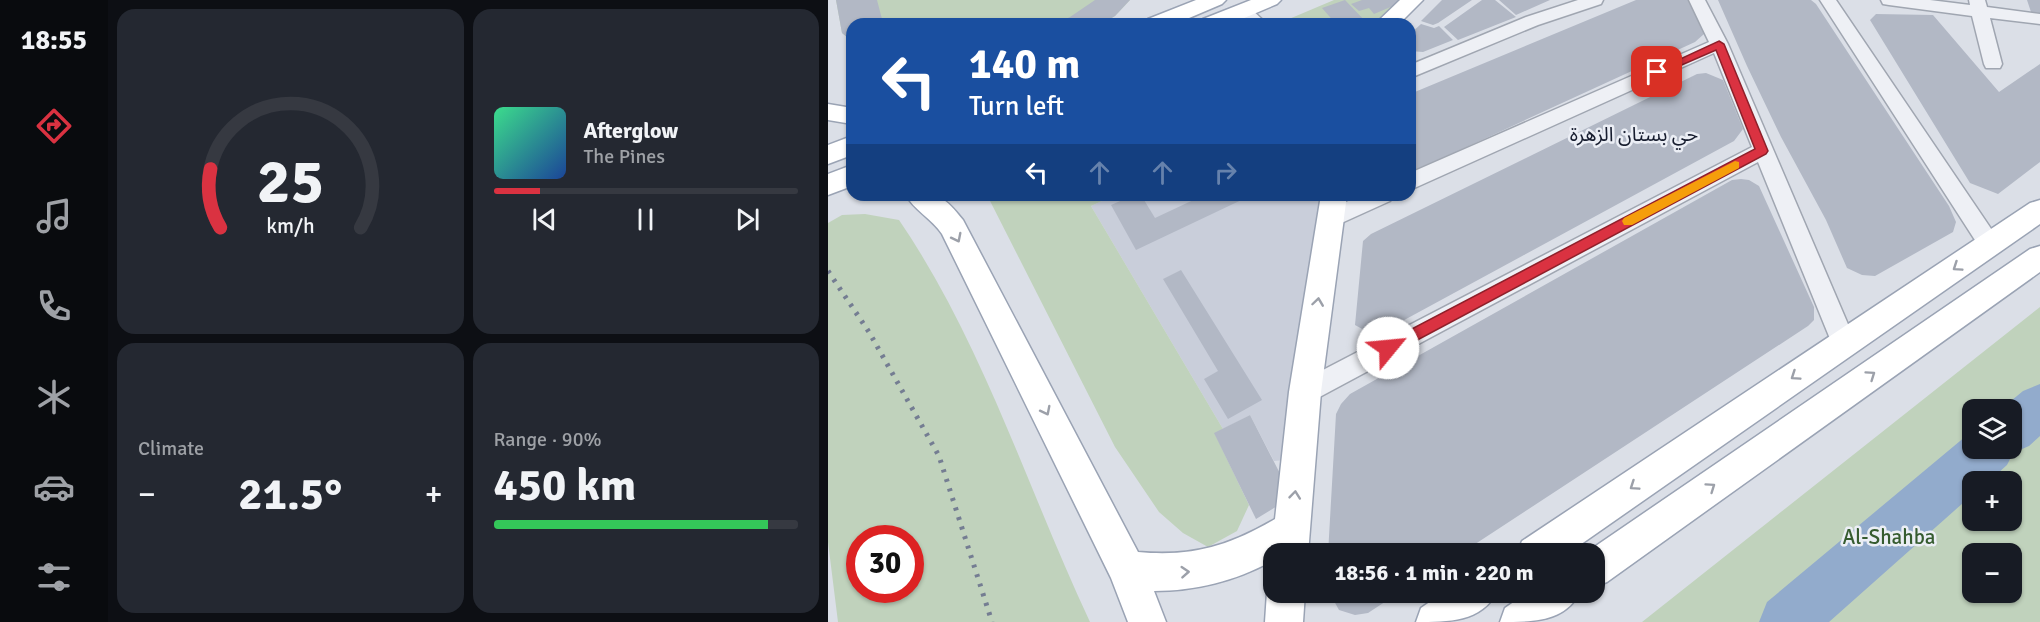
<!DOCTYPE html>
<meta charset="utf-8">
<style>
body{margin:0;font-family:Signika,"Noto Sans Arabic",sans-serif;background:#242831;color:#f1f3f6;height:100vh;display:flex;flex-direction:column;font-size:22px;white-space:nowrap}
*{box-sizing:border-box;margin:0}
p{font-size:20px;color:#9ea1a6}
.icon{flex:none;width:33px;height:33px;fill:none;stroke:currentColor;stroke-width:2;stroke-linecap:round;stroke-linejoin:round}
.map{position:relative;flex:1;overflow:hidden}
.drawer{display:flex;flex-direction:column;gap:9px;padding:9px;background:#0d0f14;width:720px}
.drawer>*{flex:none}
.top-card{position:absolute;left:18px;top:18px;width:570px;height:183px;border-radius:18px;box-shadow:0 2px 4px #0004;background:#1a4fa0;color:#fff;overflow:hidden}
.fabs{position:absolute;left:1134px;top:399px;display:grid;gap:12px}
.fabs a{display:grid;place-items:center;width:60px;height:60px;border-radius:12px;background:#171b24;box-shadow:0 2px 4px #0004;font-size:30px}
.speed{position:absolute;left:18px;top:525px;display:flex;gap:12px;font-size:30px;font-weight:700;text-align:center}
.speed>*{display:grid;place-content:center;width:78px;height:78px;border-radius:50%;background:#171b24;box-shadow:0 2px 4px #0004;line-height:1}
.speed .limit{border:9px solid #d22;background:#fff;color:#111}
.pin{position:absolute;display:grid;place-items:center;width:51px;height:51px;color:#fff;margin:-26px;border-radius:12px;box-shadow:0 3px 9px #0006}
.me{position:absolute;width:66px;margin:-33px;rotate:62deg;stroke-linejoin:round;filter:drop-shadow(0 0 4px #0008)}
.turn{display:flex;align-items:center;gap:21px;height:126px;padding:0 24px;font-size:27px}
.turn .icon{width:78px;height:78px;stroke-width:2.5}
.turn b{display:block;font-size:42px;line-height:51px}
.lanes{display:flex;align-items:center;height:57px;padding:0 24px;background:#0003;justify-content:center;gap:30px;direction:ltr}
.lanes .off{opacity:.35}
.big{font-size:45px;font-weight:700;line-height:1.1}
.drawer .card{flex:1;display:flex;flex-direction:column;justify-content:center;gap:9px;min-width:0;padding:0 21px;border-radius:18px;background:#242831}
.drawer .dial{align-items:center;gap:0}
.dial svg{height:156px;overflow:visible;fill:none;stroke:#363941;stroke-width:7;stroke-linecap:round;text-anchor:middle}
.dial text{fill:#f1f3f6;stroke:none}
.song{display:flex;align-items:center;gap:18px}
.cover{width:72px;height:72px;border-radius:9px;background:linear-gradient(135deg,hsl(150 70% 55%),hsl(220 70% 35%))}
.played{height:6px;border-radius:3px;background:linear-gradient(90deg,#da3241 15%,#363941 15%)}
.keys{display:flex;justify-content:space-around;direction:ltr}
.heat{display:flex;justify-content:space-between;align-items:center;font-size:33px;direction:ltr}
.charge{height:9px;border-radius:4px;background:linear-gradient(90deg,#34c759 90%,#363941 0)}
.drawer .tiles{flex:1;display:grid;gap:9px;grid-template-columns:repeat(2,1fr)}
.trip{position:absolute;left:435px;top:543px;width:342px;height:60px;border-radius:18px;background:#171b24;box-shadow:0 2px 4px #0004;font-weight:700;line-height:60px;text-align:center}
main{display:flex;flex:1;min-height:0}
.tab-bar{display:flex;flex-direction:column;width:108px;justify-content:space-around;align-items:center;background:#090b0e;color:#9ea1a6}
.tab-bar .icon{width:42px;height:42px}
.tab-bar .active{color:#da3241}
.tab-bar b{font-size:27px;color:#f1f3f6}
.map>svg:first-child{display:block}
</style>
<main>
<nav class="tab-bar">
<b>18:55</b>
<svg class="icon active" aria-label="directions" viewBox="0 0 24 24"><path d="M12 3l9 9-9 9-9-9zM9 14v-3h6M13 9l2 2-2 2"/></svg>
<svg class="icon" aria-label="music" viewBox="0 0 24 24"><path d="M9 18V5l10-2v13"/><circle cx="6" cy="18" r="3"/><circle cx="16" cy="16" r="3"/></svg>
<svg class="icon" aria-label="phone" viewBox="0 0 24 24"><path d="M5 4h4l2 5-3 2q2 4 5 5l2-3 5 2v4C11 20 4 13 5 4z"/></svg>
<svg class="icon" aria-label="climate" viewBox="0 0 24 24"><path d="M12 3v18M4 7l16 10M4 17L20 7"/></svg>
<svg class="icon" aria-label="car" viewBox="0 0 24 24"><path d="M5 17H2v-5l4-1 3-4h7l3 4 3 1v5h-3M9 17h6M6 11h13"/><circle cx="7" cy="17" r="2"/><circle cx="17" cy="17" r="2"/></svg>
<svg class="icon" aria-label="filters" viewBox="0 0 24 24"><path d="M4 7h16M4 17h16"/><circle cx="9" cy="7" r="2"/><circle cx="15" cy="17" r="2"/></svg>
</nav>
<section class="drawer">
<div class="tiles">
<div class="card dial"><svg viewBox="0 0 100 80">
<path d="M14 69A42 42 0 1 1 86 69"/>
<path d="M14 69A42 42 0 0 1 9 39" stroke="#da3241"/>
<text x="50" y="56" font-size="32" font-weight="700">25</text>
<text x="50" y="72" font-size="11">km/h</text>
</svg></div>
<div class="card">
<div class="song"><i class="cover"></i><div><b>Afterglow</b><p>The Pines</p></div></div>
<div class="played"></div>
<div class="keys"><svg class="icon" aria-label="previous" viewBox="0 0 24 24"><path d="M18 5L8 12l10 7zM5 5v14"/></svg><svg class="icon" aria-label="pause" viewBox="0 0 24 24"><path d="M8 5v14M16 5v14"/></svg><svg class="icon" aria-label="next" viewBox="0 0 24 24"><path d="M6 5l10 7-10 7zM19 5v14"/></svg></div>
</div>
<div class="card"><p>Climate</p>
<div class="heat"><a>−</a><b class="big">21.5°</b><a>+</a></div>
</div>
<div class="card"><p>Range · 90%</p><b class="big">450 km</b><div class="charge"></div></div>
</div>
</section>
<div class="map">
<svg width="1212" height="622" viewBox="0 0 1212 622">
<rect width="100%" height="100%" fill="#dbdfe7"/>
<path fill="#c9ceda" d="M287,195h209l-37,265 -13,1 -24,-46 -27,14 -132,-223z"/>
<path fill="#c0d2bc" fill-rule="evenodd" d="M8,0h294l-15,16 -14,8h-249v17l-10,-8z
M506,0h74l-15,24h-99l-5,-5z
M159,195h128l-24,11 132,223 -8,5 34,71 -12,26 -29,16 -25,-14 -24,-21 -44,-65z
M37,214l34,6c84,123 128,268 191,402h-252l-10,-80v-319l14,-8zM82,538v52h-50v-52z
M1212,307v315h-398zM1144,410h40v38h-40zM1144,482h40v38h-40zM1144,554h40v38h-40z"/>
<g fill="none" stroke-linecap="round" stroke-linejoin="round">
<path fill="#92abcc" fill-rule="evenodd" d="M1212,384v52l-11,10 -16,7 -6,12 -19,17h-16v13l-143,127h-70l8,-20 205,-171v17h40v-38h-12l23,-19z"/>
</g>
<path fill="#b2b8c5" d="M8,0h41l5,19 8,5h-38v17l-10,-8z
M267,0h35l-15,16 -14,8h-46l15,-7z
M517,0l23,24h-32l-14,-16z
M534,0h45l-33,14 -5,-6 -10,3 -8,-7z
M614,0h30l-34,23 -5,2 -12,-4z
M654,0h13l21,17 -58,23 -14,-13z
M671,0h51l-34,15z
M808,0h59l12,27 -3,7 -9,8 -285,131v-79z
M890,0h93l5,4 133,202 7,16 -3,10 -78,44 -13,-1 -15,-7 -21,-48 -45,-83 -34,-71z
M1199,0h13v13l-9,-1z
M1048,14l57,1 66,77 41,-28v98l-42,32 -28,-11 -100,-163z
M593,24l13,4 5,-2 14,14 -30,12 -13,-1v-17z
M878,73l17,7 20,49 -9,12 -350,190 -11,4 -18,-10 8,-84 8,-7 326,-160z
M913,179l8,1 10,6 55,121v13l-6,6 -348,228h-132l8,-140 5,-10 9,-10 382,-214z
M306,195h7l14,23 49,-23h48l-116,55 -25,-45z
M353,270l81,130 -34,19 -24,-40 14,-8 -55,-92z
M422,415l42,82 -36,22 -42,-86z
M501,592h71l-32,21 -13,2 -16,-5z"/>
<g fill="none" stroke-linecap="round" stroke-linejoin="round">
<g stroke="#a0a6b1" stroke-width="3">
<path id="minor" d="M750,0h25l-2,4 -63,21 -128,53v-13l116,-48z
M861,0h16l23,44 128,299 -3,8 -9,3 -9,-3 -77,-189 -444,238 -9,4 -9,-4 -4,-8 4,-8 456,-237 -38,-94 -304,137v-17l299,-131z
M992,0h16l162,239 3,6 -3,6 -8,3 -8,-3z
M1053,0h49l40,5 -1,-5h16l2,7 53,7v10l-50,-6 12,46 -2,4h-14l-2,-4 -12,-48 -83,-11 -6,-1z
M415,6l6,1 18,17h-20l-13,-13 3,-4z
M534,195h31l-3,6 -53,24 -8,2 -8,-2 -3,-6 3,-6z"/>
</g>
<g stroke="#9aa3b4" stroke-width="3">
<path id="major" d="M368,0h30l-4,4 -47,20h-30l3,-5z
M423,0h30l-4,4 -47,20h-30l3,-5z
M572,0h23l-24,24h-24z
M0,104l24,4v16l-24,-4z
M24,136v19l-24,9v-19z
M24,165v21l-24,9v-21z
M78,195c32,0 36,-2 57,25l175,332c54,5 91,-6 137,-33l14,-127 32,-197h26l-26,197 -13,162h-34v6c-38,21 -77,31 -120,31l12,31h-38l-17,-44 -169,-344c-10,-15 -29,-25 -36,-39z
M1212,200v24l-473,330h-50l5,-13 508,-338z
M1212,246v26l-433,310 -13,5v-33h-10l446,-305z
M446,578v14h31l-2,30h-38l2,-30z
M616,592h53c-16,30 -48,30 -81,30l5,-14z
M700,592h52c-15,30 -47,30 -80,30l5,-14z"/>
</g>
<use href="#minor" fill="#eef0f5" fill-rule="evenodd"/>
<use href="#major" fill="#fff" fill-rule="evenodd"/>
<path stroke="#747d92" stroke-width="5" stroke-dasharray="3 7" stroke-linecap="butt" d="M0,271l41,61 70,124 53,166"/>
</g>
<defs><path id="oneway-chevron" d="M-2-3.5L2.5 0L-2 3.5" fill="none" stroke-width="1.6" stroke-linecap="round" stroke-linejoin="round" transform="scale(1.5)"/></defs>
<g stroke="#9ca0a9">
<use href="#oneway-chevron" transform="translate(129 238) rotate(63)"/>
<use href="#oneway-chevron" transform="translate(1129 267) rotate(146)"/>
<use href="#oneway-chevron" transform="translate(490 302) rotate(-82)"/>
<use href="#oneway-chevron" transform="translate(1043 375) rotate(-35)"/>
<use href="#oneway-chevron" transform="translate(967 376) rotate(146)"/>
<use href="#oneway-chevron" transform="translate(218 411) rotate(63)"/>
<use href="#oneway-chevron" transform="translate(806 486) rotate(146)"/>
<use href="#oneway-chevron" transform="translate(883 487) rotate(-35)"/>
<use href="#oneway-chevron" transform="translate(467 495) rotate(-84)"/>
<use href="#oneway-chevron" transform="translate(357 572) rotate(-4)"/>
</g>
<path fill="#da3241" stroke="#8e202a" stroke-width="1.5" d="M891,41l5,3 44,107 -2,3 -373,199 -5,1 -5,-1 -2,-5 2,-4 372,-195 -39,-99 -55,24 -4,1 -5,-3z"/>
<path fill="#f59e0b" d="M907,161l4,1v6l-107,57h-8l-2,-4 2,-3z"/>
<g text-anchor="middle" stroke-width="5" stroke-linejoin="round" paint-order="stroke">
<g font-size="20" fill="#171d2f" stroke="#ebeef5">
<text x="806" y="141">حي بستان الزهرة</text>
</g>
<g font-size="21" fill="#365c30" stroke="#ebeef5">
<text x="1061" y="544">Al-Shahba</text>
</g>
</g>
</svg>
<div class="fabs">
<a><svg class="icon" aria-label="layers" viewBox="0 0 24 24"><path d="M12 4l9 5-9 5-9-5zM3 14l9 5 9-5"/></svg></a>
<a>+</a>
<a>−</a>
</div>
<div class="speed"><div class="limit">30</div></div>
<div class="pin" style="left:829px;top:72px;background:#d93025"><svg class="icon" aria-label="arrive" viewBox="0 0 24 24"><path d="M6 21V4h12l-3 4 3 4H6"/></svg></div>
<svg class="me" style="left:560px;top:348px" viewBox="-20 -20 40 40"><circle r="19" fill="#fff"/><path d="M0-13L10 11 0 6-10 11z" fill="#da3241"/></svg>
<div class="trip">18:56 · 1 min · 220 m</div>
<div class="top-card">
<div class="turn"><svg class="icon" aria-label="left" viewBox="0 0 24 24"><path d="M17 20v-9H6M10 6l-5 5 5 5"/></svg><div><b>140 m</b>Turn left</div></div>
<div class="lanes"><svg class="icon" aria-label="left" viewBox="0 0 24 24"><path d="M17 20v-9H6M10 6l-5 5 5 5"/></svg><svg class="icon off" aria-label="ahead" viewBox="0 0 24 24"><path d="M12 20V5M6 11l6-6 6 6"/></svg><svg class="icon off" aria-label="ahead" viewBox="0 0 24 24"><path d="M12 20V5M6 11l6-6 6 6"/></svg><svg class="icon off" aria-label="right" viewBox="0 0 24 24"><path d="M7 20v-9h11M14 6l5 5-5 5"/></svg></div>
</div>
</div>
</main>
